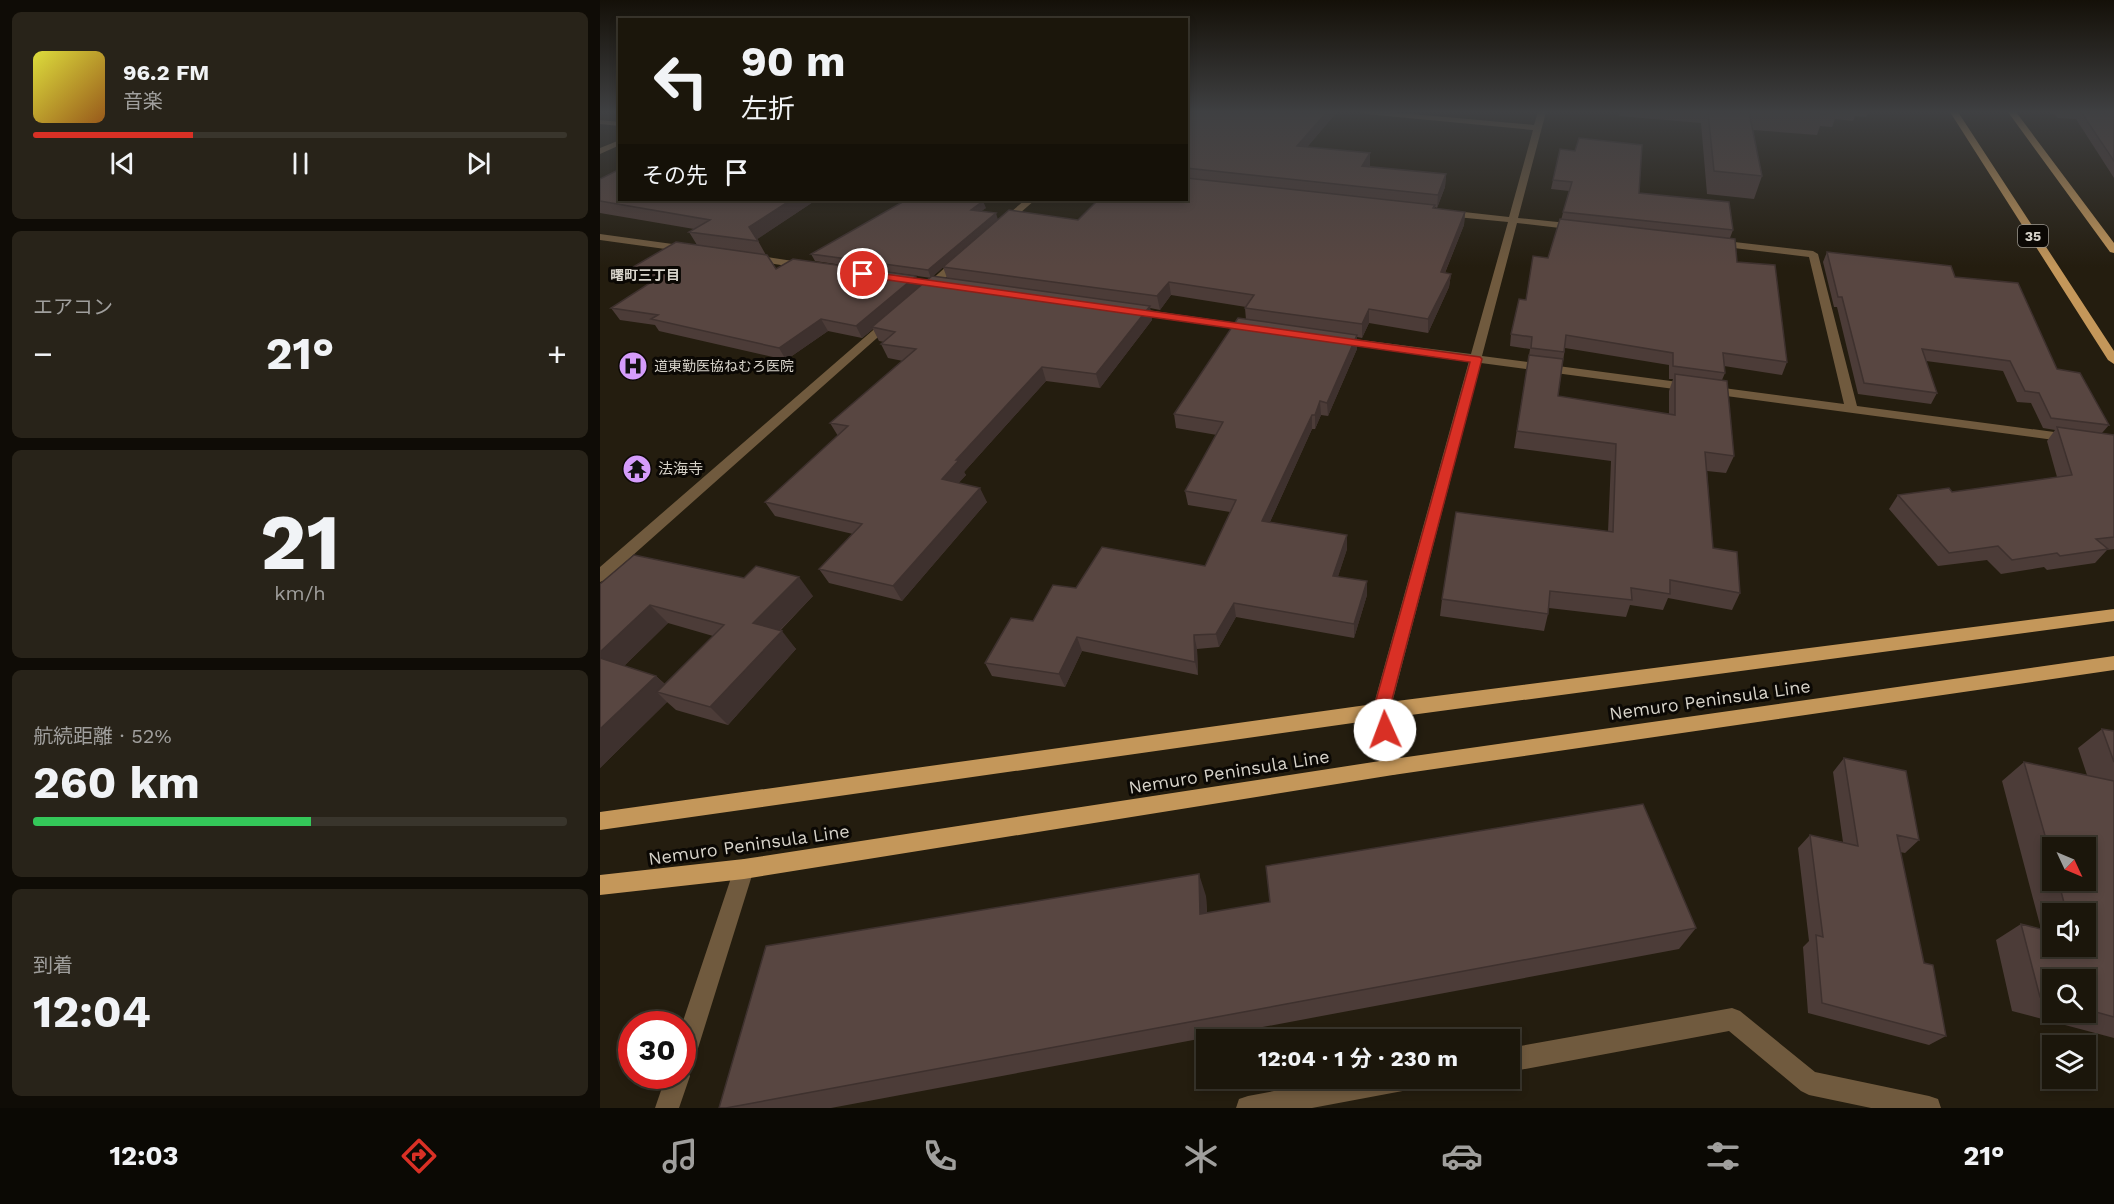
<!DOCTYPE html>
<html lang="ja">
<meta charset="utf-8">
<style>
body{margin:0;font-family:"Work Sans","Noto Sans JP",sans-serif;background:#282319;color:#f1f3f6;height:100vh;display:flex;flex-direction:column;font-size:22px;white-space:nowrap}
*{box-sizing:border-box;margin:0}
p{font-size:20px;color:#a09f9d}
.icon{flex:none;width:33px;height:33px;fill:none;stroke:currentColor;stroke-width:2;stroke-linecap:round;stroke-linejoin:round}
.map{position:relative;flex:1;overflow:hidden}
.details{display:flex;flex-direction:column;gap:12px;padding:12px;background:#0f0c06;width:600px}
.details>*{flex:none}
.hud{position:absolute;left:18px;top:18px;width:570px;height:183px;border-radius:0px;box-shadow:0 3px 9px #0003,0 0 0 2px #39352c;background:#1b160b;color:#f1f3f6;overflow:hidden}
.needle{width:39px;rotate:134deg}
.buttons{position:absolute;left:1442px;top:837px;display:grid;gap:12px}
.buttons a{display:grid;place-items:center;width:54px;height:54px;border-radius:0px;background:#1b160b;box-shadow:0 3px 9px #0003,0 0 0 2px #39352c;font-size:30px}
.speed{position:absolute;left:18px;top:1011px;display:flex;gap:12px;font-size:30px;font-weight:700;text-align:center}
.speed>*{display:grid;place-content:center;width:78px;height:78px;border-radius:50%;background:#1b160b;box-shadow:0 3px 9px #0003,0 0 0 2px #39352c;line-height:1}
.speed .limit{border:9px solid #d22;background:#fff;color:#111}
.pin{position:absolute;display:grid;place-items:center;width:51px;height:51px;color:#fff;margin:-26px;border:3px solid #fff;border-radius:50%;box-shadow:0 2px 6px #0007}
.me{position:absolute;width:66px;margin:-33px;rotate:358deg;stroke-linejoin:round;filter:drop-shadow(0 0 4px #0008)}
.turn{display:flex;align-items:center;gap:21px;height:126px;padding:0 24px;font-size:27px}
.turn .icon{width:78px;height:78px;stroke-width:2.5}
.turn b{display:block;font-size:42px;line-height:51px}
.then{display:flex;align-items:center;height:57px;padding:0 24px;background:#0003;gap:12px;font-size:22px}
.big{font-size:45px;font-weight:700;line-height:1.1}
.details .tile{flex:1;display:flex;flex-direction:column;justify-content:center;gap:9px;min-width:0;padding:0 21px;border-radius:9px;background:#282319}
.details .dial{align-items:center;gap:0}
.dial b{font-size:78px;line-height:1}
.song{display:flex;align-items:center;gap:18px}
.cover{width:72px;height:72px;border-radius:9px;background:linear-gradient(135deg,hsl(60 70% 55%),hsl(30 70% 35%))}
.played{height:6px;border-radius:3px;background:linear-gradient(90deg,#d93025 30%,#39352c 30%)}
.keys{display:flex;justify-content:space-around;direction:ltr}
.heat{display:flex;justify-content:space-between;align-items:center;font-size:33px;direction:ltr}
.charge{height:9px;border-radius:4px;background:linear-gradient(90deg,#34c759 52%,#39352c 0)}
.trip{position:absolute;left:596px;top:1029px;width:324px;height:60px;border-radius:0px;background:#1b160b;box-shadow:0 3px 9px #0003,0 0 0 2px #39352c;font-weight:700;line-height:60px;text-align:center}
.tab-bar{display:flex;height:96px;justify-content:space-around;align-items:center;background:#0b0904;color:#a09f9d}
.tab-bar .icon{width:42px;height:42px}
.tab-bar .active{color:#d93025}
.tab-bar b{font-size:27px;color:#f1f3f6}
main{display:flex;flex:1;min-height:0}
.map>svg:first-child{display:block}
</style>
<main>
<section class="details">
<div class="tile">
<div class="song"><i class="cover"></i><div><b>96.2 FM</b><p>音楽</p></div></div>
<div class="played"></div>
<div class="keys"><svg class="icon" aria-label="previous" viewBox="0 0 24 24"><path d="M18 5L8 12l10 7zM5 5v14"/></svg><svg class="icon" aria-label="pause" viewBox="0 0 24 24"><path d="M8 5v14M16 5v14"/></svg><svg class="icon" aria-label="next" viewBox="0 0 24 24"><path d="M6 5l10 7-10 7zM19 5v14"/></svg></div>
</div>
<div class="tile"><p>エアコン</p>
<div class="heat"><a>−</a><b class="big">21°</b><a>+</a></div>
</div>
<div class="tile dial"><b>21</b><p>km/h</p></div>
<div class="tile"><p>航続距離 · 52%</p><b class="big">260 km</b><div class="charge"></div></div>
<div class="tile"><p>到着</p><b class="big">12:04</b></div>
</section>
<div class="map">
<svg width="1514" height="1108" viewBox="0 0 1514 1108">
<rect width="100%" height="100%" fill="#241d0f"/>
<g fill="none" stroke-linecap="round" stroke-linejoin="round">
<path fill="#705a3e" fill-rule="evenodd" d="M762,112h28l144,13 4,-13h8l-28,106 59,6 5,3 -5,3 -60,-7 -35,133 362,48 -35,-147 -92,-11 -5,-3 5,-3 96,11 5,3 39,152 212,28 7,4 -7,4 -588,-79 -91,348 12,56 -2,6 -7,2 -7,-2 -14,-62 97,-350 -131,-18 -6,-3 6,-3 133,17 37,-132 -62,-6 -5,-3 5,-3 63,7 24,-87 -167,-16z
M0,120l20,2v4l-20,-2z
M20,140v5l-20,9v-6z
M425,200h10l-30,26h-6v-4z
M0,234l87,12 5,3 -5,3 -87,-12z
M153,255l53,8 5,3 -5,3 -57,-9 -1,-2z
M357,257l9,2 -37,34h-8v-4z
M533,308l119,17 6,3 -6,3 -123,-18 -1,-2z
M291,317l4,1v4l-290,258 -5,2v-15l287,-249z
M144,859l7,3 3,7 -60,192 -7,9 3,6 -11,32h-24l11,-32h16v-52l52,-155 3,-7z
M1132,1008l8,3 75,61 114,24 9,3 3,9h-70l-62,-13 -8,-4 -72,-60 -220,41v-24z
M742,1078h78l-4,8 -8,4 -96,18h-76l3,-9 9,-3z"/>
<path fill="#c4975a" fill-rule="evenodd" d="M1350,112h8l156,239v13l-6,-4z
M1408,112h8l98,131v10l-4,-1z
M1514,609v12l-733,98 -781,111v-18l781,-109z
M1514,656v14l-721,105 -649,104 -144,16v-20l144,-16 649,-100z"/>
</g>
<path fill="#4c3c38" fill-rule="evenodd" d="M586,112h151l-30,35 63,18 -1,2 77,7 -1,13 -8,21 -2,-1 -1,2 31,3 -1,13 -19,48 6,1 -2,13 -21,46 -59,-10 -7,15 -5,-1v12l-29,67 -7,-1 -6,14h-3l-42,93 77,13v14l-9,27 29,19 -13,43 -118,-21 -17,30 -22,2 1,26 -116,-24 -17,36 -73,-11 -7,-13 48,-42 43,-33 129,-22 25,-54 -42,-7 -3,-14 32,-56 -41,-7 -2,-14 72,-94 -1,-12 1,-1 -75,-12 -11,15 -10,-2 2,12 -52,68 -54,-7 -82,91 2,3 -8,8 29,19 -85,99 -73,-18 -10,-14 34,-35 -78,-18 -10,-14 73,-66 -8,-13 73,-62 -15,-3 -7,-14 3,-2 -5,-1 -6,-12 -11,9 -34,-7 -42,29 -127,-29 -4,-6 -35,-5 -9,-12 42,-27 -12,-2 -8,-12 143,2 144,17 11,-8 -116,-17 -4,-7 175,-46 -5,3 17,8 80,1 108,-20zM343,267l4,11 -14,-2z
M1020,112h248l-2,5 -11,-1 -2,5 -18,-2 -3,8 -12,-1 -3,9 -64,-5 9,46 -8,23 -47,-5 -6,-71 -82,-7z
M1452,112h62v66l-38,-59 -18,-1z
M960,149l79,44 94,37 -3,8 7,24 50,100 -5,13 -58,-9 1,7 -3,7 12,76 -8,17 -19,-2 6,77 27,45 -8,17 -64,-12 -5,12 -33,-5 -4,12 -77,-9 -1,6 -4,17 -104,-15 2,-17 166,-67 3,-71 -97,-13 16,-99 -20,-3 1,-12 15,-34 22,-42 13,-38 8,-29 -18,-2zM965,348l104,17v14h4l-4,12v23l-111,-18z
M0,179l20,21h196l-59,39 9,16 -69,-10 -8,-13 5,-3 -94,-16z
M1227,252l128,25 102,92 52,56 -7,8 12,2v114l-7,1 -12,13 -48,7 -3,-3 -43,7 -14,-14 -49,6 -49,-57 9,-14 54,-3 105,-15 -10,-36 8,-11 -12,-2 -12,-25 -14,-1 -14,-31 -77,-10 11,32 -6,11 -73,-10 -21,-87h-3l-11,-45z
M0,584l213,12 -33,35 16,18 -68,76 -52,-15 -9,-8 -67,66zM68,623l45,13 -48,48 -9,-8 -32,-10z
M1502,729l12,2v307l-102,-27 -16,-71 25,-16 20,5 -39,-148 22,-19 63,13 -9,-27zM1452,848l33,32h-33zM1452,914h33v32h-33zM1452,980h33v32h-33z
M1244,758l75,82 -14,13 -5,-1 24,111 22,73 -17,9 -121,-32 -5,-66 6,-6 -11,-93 12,-13 33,7 -10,-70z
M606,896l1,17 63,-11 426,26 -17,21 -848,159h-112z"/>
<path fill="#3e312e" d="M727,112h10l-39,46 -1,-12z
M770,153v12l-8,13v-12z
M846,174l-1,13 -8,21 1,-13z
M191,200h25l-60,40 -7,-13z
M383,201l3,7 -13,9 -2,-7z
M865,212l-1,13 -24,60 1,-13z
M396,213l2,7 -67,58 -3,-8z
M851,274l-2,13 -21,46v-14z
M316,276l5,12 -49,39 1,2 -11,9 -6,-12z
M569,282l2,13 -11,15 -3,-14z
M550,306l2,14 -52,68 -4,-14z
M769,309v14l-7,15v-14z
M221,319l7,12 -42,29 -7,-12z
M757,335v14l-29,67 -1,-13z
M442,367l4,14 -82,91 2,3 -17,19 -7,-15 14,-19z
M720,401l1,14 -6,14v-14z
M712,415v14l-48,106 -2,-14z
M380,488l7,14 -85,99 -9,-15z
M747,535v14l-13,40 -1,-13z
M199,577l14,19 -45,46 -15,-19z
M767,581v14l-13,43v-14z
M634,603l2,14 -17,30 -3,-13z
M50,605l18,18 -53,52 -15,-14v-9z
M182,631l14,18 -68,76 -18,-18z
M594,635l3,14 1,26 -3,-13z
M477,637l5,14 -17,36 -6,-13z
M56,676l19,18 -18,-2 10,10 -67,66v-39z
M599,874l7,22 2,39 -8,-21z"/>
<path fill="#584641" stroke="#3e312e" stroke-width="1.5" d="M586,112h141l-30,34 73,7 -8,13 84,8 -8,21 -252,-27z
M1108,112h41l13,64 -48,-5z
M1200,112h24l1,2z
M1481,112h33v49z
M979,138l63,7 -3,48 90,9 4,28 -170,-18 9,-30 -19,-2 7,-31 15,2z
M20,169v31h171l-42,27 9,14 -69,-9 21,-12 -110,-19v-22z
M586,178l249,27 -2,3 32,4 -24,60 10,2 -23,45 -59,-10 -7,15 -117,-16 9,-13 -85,-13 -12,14 -214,-29 66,-57 69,10 20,-20h88z
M306,200h69l8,1 -12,9 25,3 -68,57 -117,-16z
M960,219l175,20 2,23 38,3 12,97 -64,-9 2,20 -52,-7v-13l-107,-18 -2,17 -33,-4 1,-11 -21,-3 8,-35 7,1 7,-44 15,2z
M76,242l91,13 9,14 17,-10 123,17 -60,50 -35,-7 -42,29 -128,-29 7,-4 -47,-7 56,-36 -34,-5z
M1227,252l124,14 4,11 63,6 39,86 23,4 29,52 -58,-7 -12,-25 -14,-2 -15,-30 -88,-12 15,44 -73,-10 -22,-86h-4z
M332,276l218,30 -54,68 -54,-7 -86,93h3l-17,19 38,9 -87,98 -74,-17 43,-45 -97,-22 83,-76 -18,-3 86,-74 -35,-5 14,-12 -23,-5z
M638,318l119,17 -30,68 -7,-2 -5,14h-3l-50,106 85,14 -14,41 34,5 -13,43 -120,-21 -18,31 -22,1 1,27 -118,-25 -18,37 -74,-11 26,-45 22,3 20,-36 23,3 26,-41 103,19 31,-66 -51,-9 38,-69 -49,-8z
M929,355l34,4 -5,37 117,19v-41l52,7 7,75 -29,-4 8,96 24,4 3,41 -70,-13v14l-39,-6 1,12 -82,-9 -2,23 -106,-15 14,-87 157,20 3,-88 -99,-13z
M1457,427l57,8v102l-18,2 12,10 -48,7 -3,-3 -45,7 -14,-14 -49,7 -51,-58 51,-7 3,4 120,-17z
M34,555l110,23 12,-12 43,11 -46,46 29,8 -72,76 -53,-15 67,-67 -74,-20 -50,47v-68z
M0,658l56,18 -56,53z
M1502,729l12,2v31z
M1244,758l62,13 13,69 -22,-5 27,128 9,2 13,71 -124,-33 -6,-68 7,2 -13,-102 48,11z
M1424,762l90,19v236l-29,-8v-29h-33v21l-12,-4 -19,-73 31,8v14h33v-32h-18l-9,-34h27v-32h-33v12z
M1043,804l53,124 -970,180h-7l47,-162 433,-72 1,40 70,-12 -4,-36z"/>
<linearGradient id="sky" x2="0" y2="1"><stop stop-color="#141008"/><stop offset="0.42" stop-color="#3f4042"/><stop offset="1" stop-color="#3f4042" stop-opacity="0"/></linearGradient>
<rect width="1514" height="267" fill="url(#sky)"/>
<path fill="#d93025" stroke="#8d1f18" stroke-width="1.5" d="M263,271l617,86 2,2 -93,352 4,19 -2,5 -6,2 -6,-2 -6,-24 97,-349 -610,-86 -1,-2z"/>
<defs>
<g id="hospital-disc" transform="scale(1.5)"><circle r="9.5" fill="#d59cfb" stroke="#0b0804"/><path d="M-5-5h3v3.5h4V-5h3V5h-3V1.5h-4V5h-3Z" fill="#111"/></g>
<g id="temple-disc" transform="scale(1.5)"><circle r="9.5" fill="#d59cfb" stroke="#0b0804"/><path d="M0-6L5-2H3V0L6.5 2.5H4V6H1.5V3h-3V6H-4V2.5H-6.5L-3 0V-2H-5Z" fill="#111"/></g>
</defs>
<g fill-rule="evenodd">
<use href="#hospital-disc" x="33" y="366"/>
<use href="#temple-disc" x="37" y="469"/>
</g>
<g text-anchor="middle" stroke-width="6" stroke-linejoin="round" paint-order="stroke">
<rect fill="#0b0804" stroke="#9a968f" stroke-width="1.5" x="1418" y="225" width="30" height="22" rx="4.5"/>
<g font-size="14" font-weight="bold" fill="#d7d3ca">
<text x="1433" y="241">35</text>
</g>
<g font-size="14" font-weight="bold" fill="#d7d3ca" stroke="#0b0804">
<text x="45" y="280">曙町三丁目</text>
</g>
<g font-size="14" fill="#d7d3ca" stroke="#0b0804" text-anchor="start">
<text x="54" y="371">道東勤医協ねむろ医院</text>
</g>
<g font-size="15" fill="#d7d3ca" stroke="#0b0804" text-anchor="start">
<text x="58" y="474">法海寺</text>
</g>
<g font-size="18" fill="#d7d3ca" stroke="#0b0804">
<text transform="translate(1110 700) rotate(-8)" y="6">Nemuro Peninsula Line</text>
<text transform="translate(629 772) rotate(-9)" y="6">Nemuro Peninsula Line</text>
<text transform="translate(149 845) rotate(-8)" y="6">Nemuro Peninsula Line</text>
</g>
</g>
</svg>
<div class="buttons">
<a><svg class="needle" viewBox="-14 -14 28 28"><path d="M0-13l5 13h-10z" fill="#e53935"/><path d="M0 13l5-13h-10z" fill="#a09f9d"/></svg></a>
<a><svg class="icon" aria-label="sound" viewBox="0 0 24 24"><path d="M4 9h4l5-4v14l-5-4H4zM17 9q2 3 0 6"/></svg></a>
<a><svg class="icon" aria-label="search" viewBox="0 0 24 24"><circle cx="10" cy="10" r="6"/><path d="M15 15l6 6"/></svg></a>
<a><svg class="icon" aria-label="layers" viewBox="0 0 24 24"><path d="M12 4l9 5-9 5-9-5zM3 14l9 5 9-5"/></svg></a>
</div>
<div class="speed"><div class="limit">30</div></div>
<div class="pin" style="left:263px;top:274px;background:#d93025"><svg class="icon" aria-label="arrive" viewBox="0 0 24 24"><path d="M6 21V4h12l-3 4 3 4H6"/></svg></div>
<svg class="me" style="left:785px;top:730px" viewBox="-20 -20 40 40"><circle r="19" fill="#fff"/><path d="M0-13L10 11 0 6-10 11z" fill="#d93025"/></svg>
<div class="trip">12:04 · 1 分 · 230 m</div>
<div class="hud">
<div class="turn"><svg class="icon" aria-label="left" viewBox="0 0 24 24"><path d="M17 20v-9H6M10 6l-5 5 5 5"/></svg><div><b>90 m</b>左折</div></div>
<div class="then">その先<svg class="icon" aria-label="arrive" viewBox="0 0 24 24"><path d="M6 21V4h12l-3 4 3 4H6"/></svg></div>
</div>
</div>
</main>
<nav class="tab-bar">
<b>12:03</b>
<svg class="icon active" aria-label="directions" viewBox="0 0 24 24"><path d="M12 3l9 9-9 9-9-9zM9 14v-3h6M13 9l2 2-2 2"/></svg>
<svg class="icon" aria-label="music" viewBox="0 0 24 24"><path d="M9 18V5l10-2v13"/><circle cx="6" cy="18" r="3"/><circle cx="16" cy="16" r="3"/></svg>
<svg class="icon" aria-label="phone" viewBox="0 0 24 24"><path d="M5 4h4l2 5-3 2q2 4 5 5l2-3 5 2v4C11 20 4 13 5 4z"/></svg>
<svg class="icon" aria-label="climate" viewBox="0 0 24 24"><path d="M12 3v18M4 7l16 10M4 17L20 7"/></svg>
<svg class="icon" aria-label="car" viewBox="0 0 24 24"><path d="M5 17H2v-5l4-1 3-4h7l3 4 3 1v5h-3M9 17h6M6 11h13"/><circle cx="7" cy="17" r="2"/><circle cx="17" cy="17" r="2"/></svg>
<svg class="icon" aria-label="filters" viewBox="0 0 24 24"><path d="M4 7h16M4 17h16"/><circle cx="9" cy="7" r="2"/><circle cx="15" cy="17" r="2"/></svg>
<b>21°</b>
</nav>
